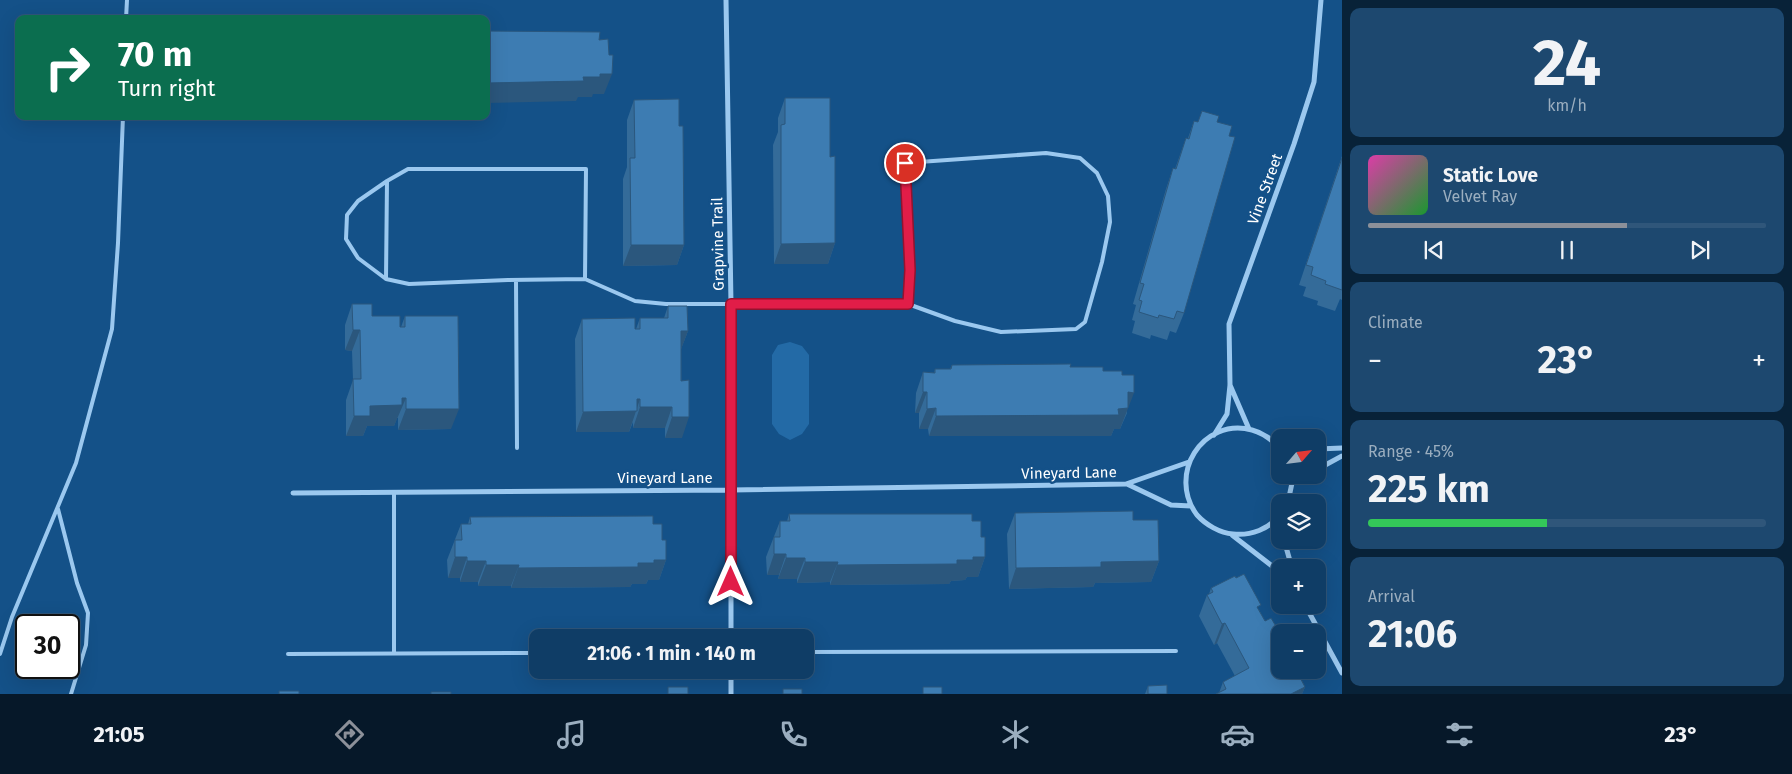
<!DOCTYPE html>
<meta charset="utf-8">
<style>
body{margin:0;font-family:"Fira Sans",sans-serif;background:#1d486f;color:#f1f3f6;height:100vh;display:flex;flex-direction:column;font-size:19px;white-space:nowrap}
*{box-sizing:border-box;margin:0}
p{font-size:16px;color:#9baebf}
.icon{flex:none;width:28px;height:28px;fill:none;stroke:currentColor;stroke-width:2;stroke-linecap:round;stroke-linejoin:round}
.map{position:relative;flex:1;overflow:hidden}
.sheet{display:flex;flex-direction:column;gap:8px;padding:8px;background:#082238;width:450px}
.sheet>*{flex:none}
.guide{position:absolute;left:15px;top:15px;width:475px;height:105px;border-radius:10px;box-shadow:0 5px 20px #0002,0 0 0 1px #2f567a;background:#0b6e4f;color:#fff;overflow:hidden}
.needle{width:32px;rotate:62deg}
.buttons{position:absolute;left:1271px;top:429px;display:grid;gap:10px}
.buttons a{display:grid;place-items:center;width:55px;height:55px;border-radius:10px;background:#0f3d66;box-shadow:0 5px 20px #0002,0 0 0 1px #2f567a;font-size:25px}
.speed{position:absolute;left:15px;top:614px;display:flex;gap:10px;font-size:25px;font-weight:700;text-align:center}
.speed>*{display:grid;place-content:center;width:65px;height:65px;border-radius:50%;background:#0f3d66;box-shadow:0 5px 20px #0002,0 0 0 1px #2f567a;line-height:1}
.speed .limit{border:2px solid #111;border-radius:8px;background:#fff;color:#111}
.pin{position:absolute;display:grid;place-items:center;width:42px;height:42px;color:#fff;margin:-21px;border:2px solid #fff;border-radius:50%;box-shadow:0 1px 5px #0007}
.me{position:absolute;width:55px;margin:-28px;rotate:0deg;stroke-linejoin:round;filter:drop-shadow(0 0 4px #0008)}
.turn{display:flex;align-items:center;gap:18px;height:105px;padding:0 20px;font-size:22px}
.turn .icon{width:65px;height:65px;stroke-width:2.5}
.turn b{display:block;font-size:35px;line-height:42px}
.big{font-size:38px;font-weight:700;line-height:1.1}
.sheet .card{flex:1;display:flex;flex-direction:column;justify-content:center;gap:8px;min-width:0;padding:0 18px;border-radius:10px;background:#1d486f}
.sheet .dial{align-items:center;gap:0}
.dial b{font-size:65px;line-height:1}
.song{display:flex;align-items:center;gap:15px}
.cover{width:60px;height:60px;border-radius:8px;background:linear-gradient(135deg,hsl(320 70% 55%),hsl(130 70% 35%))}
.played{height:5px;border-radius:2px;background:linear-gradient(90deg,#8c9099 65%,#2f567a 65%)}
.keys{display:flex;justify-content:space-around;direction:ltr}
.heat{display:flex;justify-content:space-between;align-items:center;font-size:28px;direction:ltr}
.charge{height:8px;border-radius:4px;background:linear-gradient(90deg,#34c759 45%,#2f567a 0)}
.trip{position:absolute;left:529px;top:629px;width:285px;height:50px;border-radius:10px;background:#0f3d66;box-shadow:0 5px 20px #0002,0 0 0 1px #2f567a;font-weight:700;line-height:50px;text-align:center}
.tab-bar{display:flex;height:80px;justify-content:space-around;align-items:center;background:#061829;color:#9baebf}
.tab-bar .icon{width:35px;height:35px}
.tab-bar .current{color:#8c9099}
.tab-bar b{font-size:22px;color:#f1f3f6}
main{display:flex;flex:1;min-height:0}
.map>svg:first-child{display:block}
</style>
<main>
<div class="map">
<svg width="1342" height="694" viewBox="0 0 1342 694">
<rect width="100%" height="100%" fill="#145188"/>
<path fill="#236aa6" d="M790,342l12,4 7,9v69l-7,10 -12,6 -11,-6 -7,-10v-69l6,-10z"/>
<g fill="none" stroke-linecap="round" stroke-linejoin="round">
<path stroke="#9bc8ef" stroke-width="4" d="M126,19l1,-19
M387,181l-29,20 -11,14 -1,24 12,19 28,21 23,5 99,-4 77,-1 50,22 31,3h242l47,17 46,11 75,-3 9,-7 17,-60 8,-40 -2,-26 -11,-23 -17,-15 -34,-5 -141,10 5,107 -2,34
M386,279l1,-98 21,-12h178l-1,110
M516,280l1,168
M58,509l19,74 11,30 -2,32 -15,49
M805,652l371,-1
M394,653v-160
M0,654l12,-37 64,-154 36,-134 6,-86 5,-127
M288,654l250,-1"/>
<path stroke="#9bc8ef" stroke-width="5" d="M726,0l5,304v334
M1230,385l19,44
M1214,435l13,-21 3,-29 -1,-61 65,-180 20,-62 7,-82
M1280,448c-8,-8 -16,-15 -28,-18 -50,-13 -85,45 -55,85 9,10 23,18 36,19 18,2 36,-5 47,-19
M1318,449l24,-1
M1318,469l24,-13
M1292,483l15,-8
M1127,484l44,21 20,1
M293,493l438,-3 395,-6 63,-22
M1288,502l4,-19 -1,-8
M1232,535l40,31 8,9
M1284,540l8,28
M1305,605l37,68
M731,670v24"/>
</g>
<path fill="#346b99" d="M785,98l45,59 5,86 -7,21h-54l-1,-119 5,-13v-14z
M634,100l45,26 5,119 -7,20 -54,1v-87l4,-12v-47z
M1202,111l15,11 -33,191 -8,20 -6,-2 -3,9 -16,-5 -1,4 -18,-6 3,-12 -3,-1 4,-15 -3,-1 33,-115 7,-21 2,1 11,-31h2l6,-17 4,1z
M1342,156v144l-2,-1 -5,12 -18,-6 1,-4 -15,-5 3,-9 -7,-2z
M352,304l20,12 28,11h1l4,-11 46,113 -53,1v-12h-1l-3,8h-27l-4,10h-17v-36l7,-20 -1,-29 -7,-1v-25z
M668,306l20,25 -7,18 1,89h-17v-10h-32v-6l-4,10h-53l-1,-93 7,-20 54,10 4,-11h24z
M952,365l118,2 33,4 19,4 5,38 -7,16h-6l-3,7h-182l-1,-7h-9v-16h-4l1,-20 7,-21 11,1 1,-4h15z
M1015,513l118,7 26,41 -8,21 -56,1 -2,4 -84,2 -2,-55z
M789,514l183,7 9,16 4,20 -7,20h-11l-2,3 -14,1 -2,3 -119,1v-3l-33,1v-4h-19l1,-4h-12l-1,-18 14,-36h7z
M470,517l183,7 9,16 4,20 -7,20h-11l-2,4h-14l-2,3 -119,1v-2h-33v-4h-18v-4h-12l-1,-18 14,-36h7z
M1211,588l48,22 6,11 34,54 6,12 -3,7h-86l3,-1 4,-11 12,-6 -18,-33 -3,2 -15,-29 8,-21 2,-1z
M1148,686l19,8h-22z"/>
<path fill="#2b577d" d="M600,74h12l-8,20h-11l-1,3h-14l-2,4 -90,2v-20l97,-6z
M835,243l-7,21h-54l7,-20z
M631,245h53l-7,20 -54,1z
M353,330h7l-8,21 -7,-1z
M681,331h7l-8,21z
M923,392h4l-8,21h-4z
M1128,392l6,1 -14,36h-6l-3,7h-182l7,-20 182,-7z
M402,398h4l-12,28h-27l-4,10h-17l8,-20 16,-10z
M637,399h3l-11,33h-53l7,-20z
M640,407h32l-7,21h-32z
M936,408l-8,21h-9l8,-20z
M406,409h53l-8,20 -53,1z
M672,417h17l-7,21h-17z
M774,554h12l-7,21h-12z
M455,557h12l-7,21h-12z
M973,557h12l-7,20h-11l-2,3 -14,1 -2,3 -119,1 7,-20 120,-5z
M786,558h19l-8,21h-19z
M654,560h12l-7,20h-11l-2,4h-14l-2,3 -119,1 7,-20 120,-5z
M467,561h19l-8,21h-18z
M1159,561l-8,21 -56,1 -2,4 -84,2 7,-21 85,-6z
M805,562h33l-8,20 -33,1z
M486,565h33l-8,21h-33z
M1225,623l-8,20 -3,2 8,-21z
M1295,670h6l-3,8z
M1305,687l-3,7h-11z"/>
<path fill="#3d7cb2" stroke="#2b577d" d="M486,31l114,1 -1,8 9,-1 1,16h4l-1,19h-12v3h-17l1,4 -98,2z
M785,98h45v59l5,-1v87l-54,1v-119l4,-1z
M679,99v27h4l1,119h-53l-1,-87h5l-1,-58z
M1202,111l17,5 -2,6 15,4 -3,10 6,1 -51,176 -7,-2 -3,8 -15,-4 -1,3 -19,-6 3,-11 -3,-1 5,-16 -4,-1 33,-115 3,1 10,-31 3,1 5,-18 4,1z
M1342,158v132l-17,-6 1,-3 -15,-6 2,-8 -7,-2z
M352,304h20v12h28v11h5v-11h53l1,93h-53v-11h-4v7l-32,1v10h-16l-1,-37h8l-1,-49h-7z
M668,306h19l1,25h-7v50l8,-1v37h-17v-10h-32v-8h-3v12l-54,1 -1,-93 53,-1v11h5v-11h28z
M1071,364l-1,3h33v4h19v4h12v18l-6,-1v16l-10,1 1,6 -183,1v-8l-9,1v-17h-4v-20l12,1v-4h16l1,-4z
M1133,511v9h25l1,41 -58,1v5l-85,1 -1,-55z
M789,514h183v7h9v16h4v20h-12v3h-16v4l-120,1 1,-3h-33v-4h-19v-4h-12v-17h6v-16h10z
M653,516v8h9v16h4v20h-12v3h-16v4l-120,1 1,-3h-33v-4h-19v-4h-12v-17h7l-1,-16h10l-1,-7z
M1244,574l17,31 -4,2 8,14 6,-3 9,15v37h16l9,17 -14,7h-75l10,-5 -3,-7 26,-14 -24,-45 -3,1 -15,-29 6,-3 -2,-4 24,-12 1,2z
M1167,685v9h-19v-8z
M668,687h20v7h-20z
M923,687h19v7h-19z
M783,689h19v5h-19z
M279,691h20v3h-20z
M431,692h20v2h-20z"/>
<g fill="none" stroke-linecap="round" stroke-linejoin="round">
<g stroke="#92132f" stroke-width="12">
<path id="route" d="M731,582v-278h177l2,-34 -5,-107"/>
</g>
<use href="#route" stroke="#e11d48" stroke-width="9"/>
</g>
<g text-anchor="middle" stroke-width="5" stroke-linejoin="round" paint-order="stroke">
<g font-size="15" fill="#fff" stroke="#145188">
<text transform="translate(1265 189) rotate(-70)" y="5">Vine Street</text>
<text transform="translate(718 244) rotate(-91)" y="5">Grapvine Trail</text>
<text transform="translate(1069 473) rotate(-1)" y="5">Vineyard Lane</text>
<text x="665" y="483">Vineyard Lane</text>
</g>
</g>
</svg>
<div class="buttons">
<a><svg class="needle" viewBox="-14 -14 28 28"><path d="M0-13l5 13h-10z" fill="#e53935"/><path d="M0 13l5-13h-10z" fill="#9baebf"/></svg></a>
<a><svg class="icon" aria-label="layers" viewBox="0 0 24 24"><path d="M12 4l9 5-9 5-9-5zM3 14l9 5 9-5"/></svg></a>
<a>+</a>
<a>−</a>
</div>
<div class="speed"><div class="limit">30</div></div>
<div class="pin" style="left:905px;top:163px;background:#d93025"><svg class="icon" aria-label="arrive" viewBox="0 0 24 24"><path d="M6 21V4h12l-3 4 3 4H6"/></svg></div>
<svg class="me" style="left:731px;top:582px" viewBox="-20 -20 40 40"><path d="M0-17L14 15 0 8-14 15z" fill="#e11d48" stroke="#fff" stroke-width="4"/></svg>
<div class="trip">21:06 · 1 min · 140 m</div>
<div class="guide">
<div class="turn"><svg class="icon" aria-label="right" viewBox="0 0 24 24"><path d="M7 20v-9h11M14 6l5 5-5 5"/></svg><div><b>70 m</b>Turn right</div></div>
</div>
</div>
<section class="sheet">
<div class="card dial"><b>24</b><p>km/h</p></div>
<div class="card">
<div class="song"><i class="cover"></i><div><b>Static Love</b><p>Velvet Ray</p></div></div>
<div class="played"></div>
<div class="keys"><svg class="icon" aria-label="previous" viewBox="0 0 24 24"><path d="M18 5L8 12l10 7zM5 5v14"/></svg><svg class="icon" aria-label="pause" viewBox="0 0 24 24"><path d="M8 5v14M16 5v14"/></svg><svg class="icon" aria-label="next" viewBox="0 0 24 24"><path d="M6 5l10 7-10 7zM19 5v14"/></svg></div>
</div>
<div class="card"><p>Climate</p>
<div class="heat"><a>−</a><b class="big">23°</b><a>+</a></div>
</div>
<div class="card"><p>Range · 45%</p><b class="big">225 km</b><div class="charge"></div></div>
<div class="card"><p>Arrival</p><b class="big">21:06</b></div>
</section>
</main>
<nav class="tab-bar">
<b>21:05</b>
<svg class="icon current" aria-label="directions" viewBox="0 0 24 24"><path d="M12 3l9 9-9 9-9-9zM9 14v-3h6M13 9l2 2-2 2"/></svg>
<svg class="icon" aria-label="music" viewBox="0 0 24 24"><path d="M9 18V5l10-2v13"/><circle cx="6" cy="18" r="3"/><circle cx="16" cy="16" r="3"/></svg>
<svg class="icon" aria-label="phone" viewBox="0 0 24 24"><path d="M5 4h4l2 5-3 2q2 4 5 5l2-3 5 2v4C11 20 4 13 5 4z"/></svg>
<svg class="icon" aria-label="climate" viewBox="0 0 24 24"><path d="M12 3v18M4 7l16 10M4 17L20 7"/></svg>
<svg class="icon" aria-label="car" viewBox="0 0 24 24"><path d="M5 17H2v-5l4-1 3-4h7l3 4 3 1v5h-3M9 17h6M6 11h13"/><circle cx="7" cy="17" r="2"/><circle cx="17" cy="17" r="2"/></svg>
<svg class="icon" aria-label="filters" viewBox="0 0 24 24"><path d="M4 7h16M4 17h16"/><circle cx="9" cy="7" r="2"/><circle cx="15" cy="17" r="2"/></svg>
<b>23°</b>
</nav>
